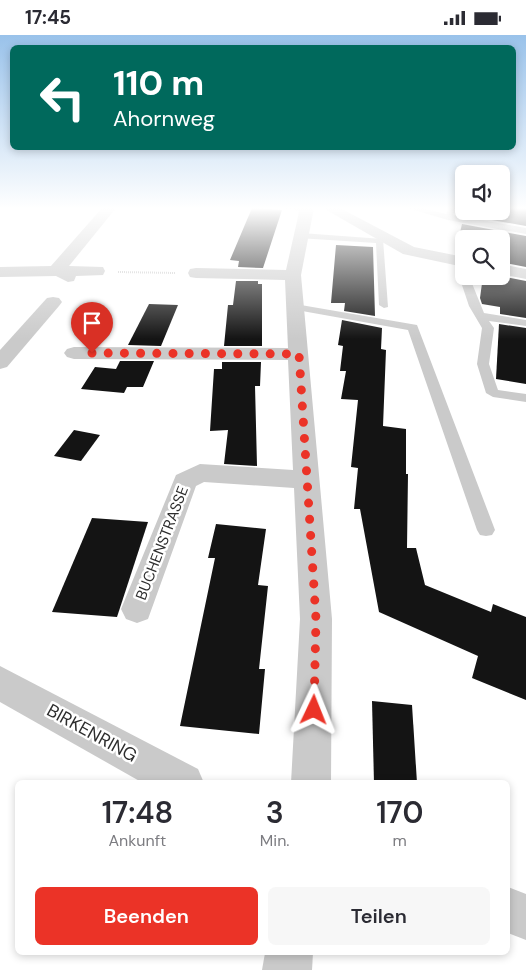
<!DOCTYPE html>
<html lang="de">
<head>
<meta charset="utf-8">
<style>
  body { margin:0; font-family:"DM Sans",sans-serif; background:#f7f7f7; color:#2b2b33; height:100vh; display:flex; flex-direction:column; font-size:19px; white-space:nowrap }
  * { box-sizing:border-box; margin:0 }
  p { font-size:16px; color:#7c7c81 }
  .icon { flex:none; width:28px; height:28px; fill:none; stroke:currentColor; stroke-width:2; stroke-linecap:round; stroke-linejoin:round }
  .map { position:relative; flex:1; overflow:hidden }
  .details { position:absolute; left:15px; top:745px; width:495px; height:175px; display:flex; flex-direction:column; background:#fff; border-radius:8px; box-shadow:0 2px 8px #0003 }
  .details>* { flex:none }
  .top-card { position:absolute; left:10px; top:10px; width:506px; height:105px; border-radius:8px; box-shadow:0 2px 8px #0003; background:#00695c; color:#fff; overflow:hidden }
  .fabs { position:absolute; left:455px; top:130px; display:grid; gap:10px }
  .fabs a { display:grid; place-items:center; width:55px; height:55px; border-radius:8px; background:#fff; box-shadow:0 2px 8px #0003; font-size:25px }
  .pin { position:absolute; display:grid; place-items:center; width:42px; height:42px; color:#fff; margin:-51px -21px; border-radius:50% 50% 50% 0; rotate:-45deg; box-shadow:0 0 5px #0007 }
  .pin .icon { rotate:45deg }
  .me { position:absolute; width:55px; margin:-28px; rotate:2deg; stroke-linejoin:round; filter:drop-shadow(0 0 4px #0008) }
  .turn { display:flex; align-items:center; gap:18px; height:105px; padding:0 20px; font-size:22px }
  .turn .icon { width:65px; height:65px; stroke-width:2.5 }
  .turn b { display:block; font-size:35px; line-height:42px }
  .eta { display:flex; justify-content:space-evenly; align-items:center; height:85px; text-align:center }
  .eta b { font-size:30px; font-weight:600; line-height:35px }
  .primary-button { display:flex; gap:10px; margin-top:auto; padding:10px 20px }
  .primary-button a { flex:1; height:58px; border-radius:8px; background:#eb3327; color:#fff; font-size:20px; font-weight:600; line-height:58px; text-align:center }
  .primary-button a+a { background:#f7f7f7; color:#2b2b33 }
  .status { display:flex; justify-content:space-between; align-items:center; height:35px; padding:0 25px; background:#fff; direction:ltr }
  .status svg { height:14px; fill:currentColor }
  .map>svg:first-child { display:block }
</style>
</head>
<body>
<div class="status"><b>17:45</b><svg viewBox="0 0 49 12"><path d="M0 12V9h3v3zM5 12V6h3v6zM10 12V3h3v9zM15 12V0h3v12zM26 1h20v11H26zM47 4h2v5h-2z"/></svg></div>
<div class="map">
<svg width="526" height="935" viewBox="0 0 526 935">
  <rect width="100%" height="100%" fill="#fff"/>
  <!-- building -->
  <g fill="#141414">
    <path d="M252,173L282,175L263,233L238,232L239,226L230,225Z"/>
    <path d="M501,173H526V191L464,180L465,176H501Z"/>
    <path d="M462,189L526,201V232L501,227V204H464V215L456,214Z"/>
    <path d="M336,210L373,212L375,281L344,276L345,268H331Z"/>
    <path d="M483,241H501L526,246V283L500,279V272L482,269L480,263Z"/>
    <path d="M236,246H258V249H262V311H224L228,270H233Z"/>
    <path d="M149,269L178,270L161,311L128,310Z"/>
    <path d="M342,285L382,293L381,314L386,315L383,391L406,394V439H408L407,513H416L425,550L491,577L493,569L526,582V665L472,643L478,621L379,577L360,474H354L358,433L351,432L358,365L341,364L346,336H340L343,311L338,310Z"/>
    <path d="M499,289L526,293V349L496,344Z"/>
    <path d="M120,326H154L143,352H127L124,358L81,354L95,332L116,334Z"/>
    <path d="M222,327H261L260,351H255L257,431L224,429L228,395L210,396L214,334H222Z"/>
    <path d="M74,395L100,400L81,426L54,421Z"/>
    <path d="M92,483L148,487L117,582L52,577Z"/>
    <path d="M216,489L266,494L258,550L268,551L259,634H265L259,699L180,691L215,523H208Z"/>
    <path d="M372,666L412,670L417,748H374Z"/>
  </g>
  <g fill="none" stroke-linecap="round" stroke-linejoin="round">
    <!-- path -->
    <path stroke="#cacaca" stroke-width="2" stroke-dasharray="1 1" stroke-linecap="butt" d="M118,237L176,238"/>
    <!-- service -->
    <g fill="#cacaca" fill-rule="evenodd">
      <path d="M282,173H309L311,175L307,177Z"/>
      <path d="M407,173H421L446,179L450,173H456L453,180L526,193V199L448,185Z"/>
      <path d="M301,198L383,204L388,272L384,273L379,270L376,208L298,203V199Z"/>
      <path d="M464,238V241H469L484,278L526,285V291L489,286L494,293L489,329L498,355L526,359V367L493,362L486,358L477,329L482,293L469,271L459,241Z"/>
      <path d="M295,269L417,290L495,495L492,500L486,501L480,500L477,495L408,295L291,274L290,272Z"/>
    </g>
    <!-- minor -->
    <g fill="#cacaca" fill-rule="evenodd">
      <path d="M102,173H116L69,231L103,232L105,236L103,240L76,241L74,246L68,247L56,241L0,242V232L51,231Z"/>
      <path d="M300,173H314L301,240L332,584L331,748H291L300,584L294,453L204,447L196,451L148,584L137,588L126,584L121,574L176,440L200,429L293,435L288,325L74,324L67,322L64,318L67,314L74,312L288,313L285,245L196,243L190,242L188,238L190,234L196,233L286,235Z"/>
      <path d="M323,173H340L414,212L464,222V232L403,219Z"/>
      <path d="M501,229L526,234V244L501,239Z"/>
      <path d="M53,262L59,263L62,267L59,271L7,332L0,334V315L47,263Z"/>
      <path d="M0,631L198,734L204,748H143L0,667Z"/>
      <path d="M508,852L526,859V905L508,898Z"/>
      <path d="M265,918H313L312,935H262Z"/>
    </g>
  </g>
  <!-- sky -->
  <linearGradient id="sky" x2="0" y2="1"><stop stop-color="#99c2ea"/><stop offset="0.57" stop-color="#fff"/><stop offset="1" stop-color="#fff" stop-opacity="0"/></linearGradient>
  <rect width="526" height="304" fill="url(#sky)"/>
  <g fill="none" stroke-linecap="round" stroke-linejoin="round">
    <!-- route -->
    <path stroke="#eb3327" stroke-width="9" stroke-dasharray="0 16.2" d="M92,318L299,319L316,584L314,675"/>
  </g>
  <g text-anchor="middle" stroke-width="5" stroke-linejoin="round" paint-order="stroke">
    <!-- street labels -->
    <g font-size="15" fill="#2d2d2d" stroke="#fff">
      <text transform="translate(162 508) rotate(-69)" y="5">BUCHENSTRASSE</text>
    </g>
    <!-- near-street labels -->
    <g font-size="18" fill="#2d2d2d" stroke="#fff">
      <text transform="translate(92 698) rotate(29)" y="6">BIRKENRING</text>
    </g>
  </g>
</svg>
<div class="fabs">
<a><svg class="icon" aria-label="sound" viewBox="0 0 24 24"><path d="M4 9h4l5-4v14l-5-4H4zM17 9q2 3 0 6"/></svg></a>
<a><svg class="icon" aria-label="search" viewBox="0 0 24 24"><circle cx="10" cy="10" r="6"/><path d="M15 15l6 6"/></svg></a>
</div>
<div class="pin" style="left:92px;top:318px;background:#d93025"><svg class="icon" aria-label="arrive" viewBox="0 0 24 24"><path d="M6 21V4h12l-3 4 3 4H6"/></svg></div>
<svg class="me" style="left:314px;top:675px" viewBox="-20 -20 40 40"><path d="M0-17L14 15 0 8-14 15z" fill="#eb3327" stroke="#fff" stroke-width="4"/></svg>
<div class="top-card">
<div class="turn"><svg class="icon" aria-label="left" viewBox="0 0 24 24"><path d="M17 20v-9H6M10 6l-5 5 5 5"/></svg><div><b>110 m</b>Ahornweg</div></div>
</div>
<section class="details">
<div class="eta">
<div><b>17:48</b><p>Ankunft</p></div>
<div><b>3</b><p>Min.</p></div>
<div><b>170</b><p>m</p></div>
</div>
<div class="primary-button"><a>Beenden</a><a>Teilen</a></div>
</section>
</div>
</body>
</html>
